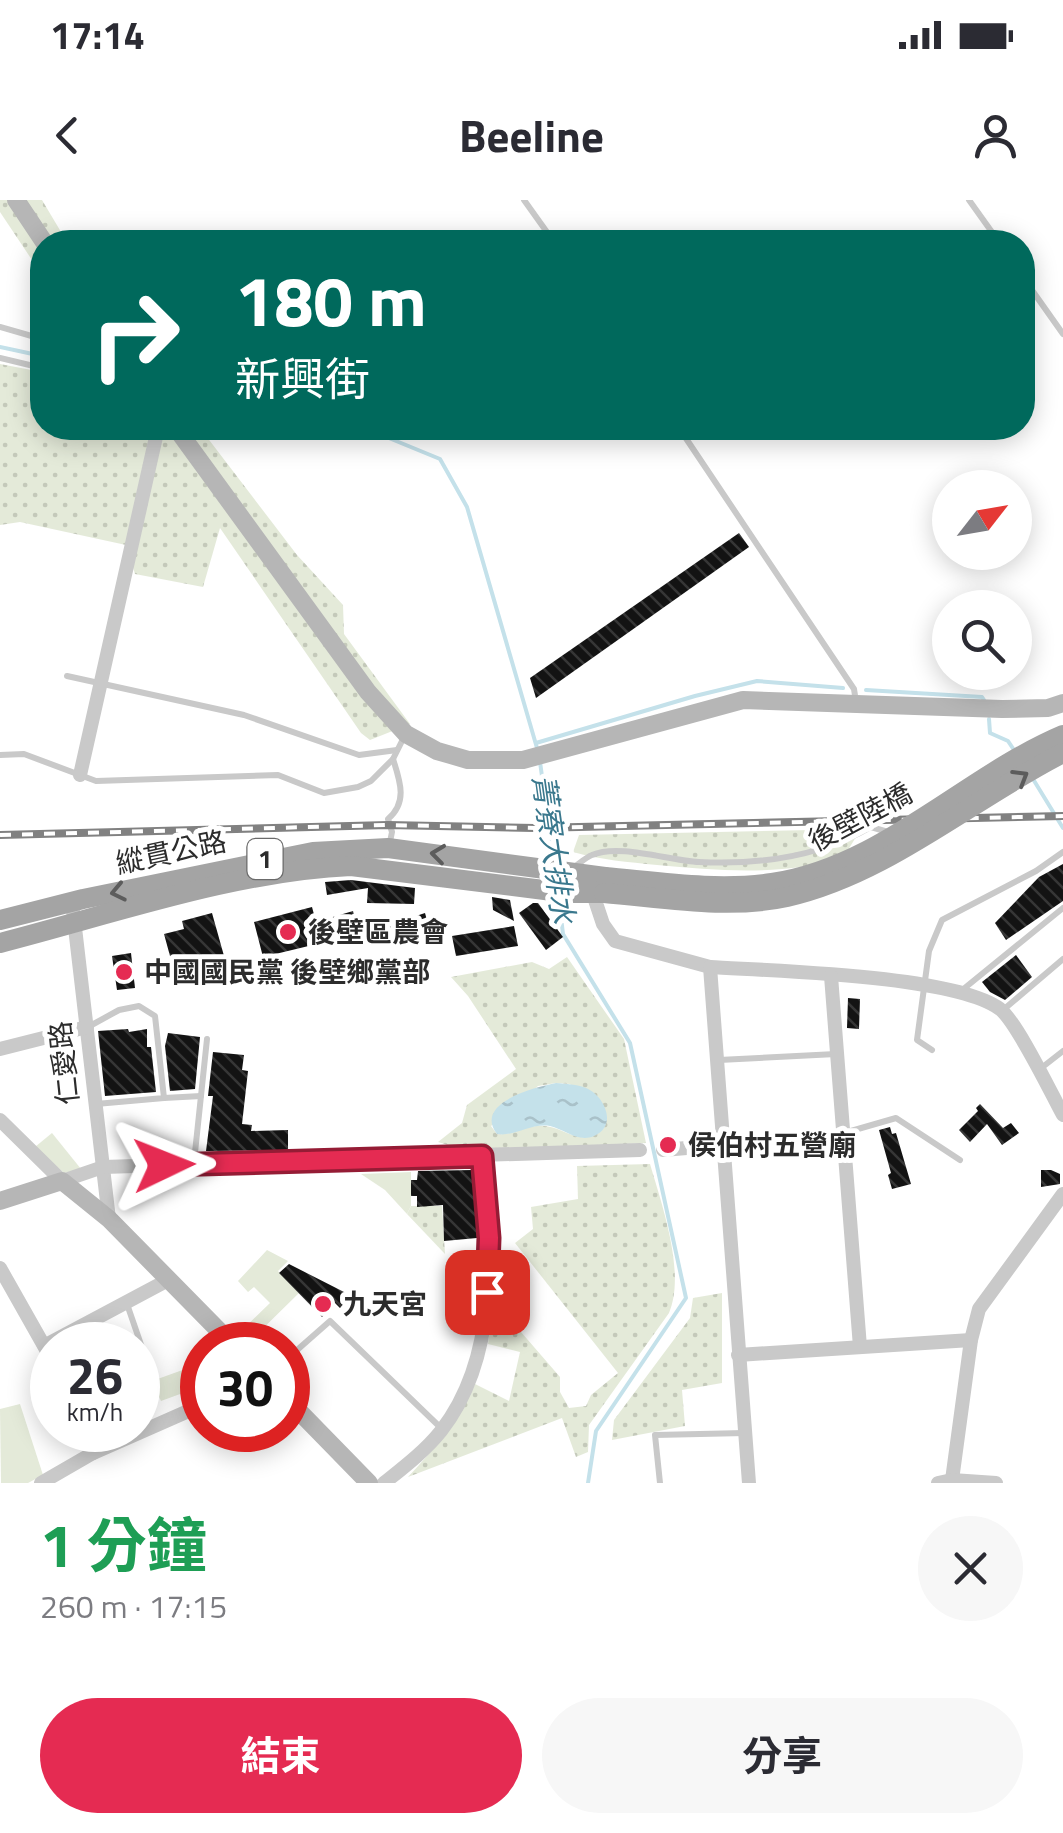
<!DOCTYPE html>
<html lang="zh-TW">
<head>
<meta charset="utf-8">
<style>
  body { margin:0; font-family:"Titillium Web","Noto Sans TC",sans-serif; background:#f7f7f7; color:#2b2b33; height:100vh; display:flex; flex-direction:column; font-size:38px; white-space:nowrap }
  * { box-sizing:border-box; margin:0 }
  p { font-size:32px; color:#7c7c81 }
  .icon { flex:none; width:55px; height:55px; fill:none; stroke:currentColor; stroke-width:2; stroke-linecap:round; stroke-linejoin:round }
  .map { position:relative; height:1283px; overflow:hidden }
  .details { display:flex; flex-direction:column; background:#fff; flex:1 }
  .details>* { flex:none }
  .hud { position:absolute; left:30px; top:30px; width:1005px; height:210px; border-radius:40px; box-shadow:0 5px 25px #0003; background:#00695c; color:#fff; overflow:hidden }
  .needle { width:65px; rotate:59deg }
  .controls { position:absolute; left:932px; top:270px; display:grid; gap:20px }
  .controls a { display:grid; place-items:center; width:100px; height:100px; border-radius:50%; background:#fff; box-shadow:0 5px 25px #0003; font-size:50px }
  .speed { position:absolute; left:30px; top:1122px; display:flex; gap:20px; font-size:50px; font-weight:700; text-align:center }
  .speed>* { display:grid; place-content:center; width:130px; height:130px; border-radius:50%; background:#fff; box-shadow:0 5px 25px #0003; line-height:1 }
  .speed small { font-size:25px; font-weight:400 }
  .speed .limit { border:15px solid #d22; background:#fff; color:#111 }
  .pin { position:absolute; display:grid; place-items:center; width:85px; height:85px; color:#fff; margin:-42px; border-radius:20px; box-shadow:0 5px 15px #0006 }
  .me { position:absolute; width:110px; margin:-55px; rotate:88deg; stroke-linejoin:round; filter:drop-shadow(0 0 8px #0008) }
  .turn { display:flex; align-items:center; gap:35px; height:210px; padding:0 40px; font-size:45px }
  .turn .icon { width:130px; height:130px; stroke-width:2.5 }
  .turn b { display:block; font-size:70px; line-height:85px }
  .round { display:grid; place-items:center; flex:none; width:105px; height:105px; border-radius:52px; background:#f7f7f7 }
  .head { display:flex; align-items:center; justify-content:space-between; height:170px; padding:0 40px }
  h1 { font-size:60px; font-weight:700; line-height:75px; color:#1e9e55 }
  .primary-button { display:flex; gap:20px; margin-top:auto; padding:20px 40px }
  .primary-button a { flex:1; height:115px; border-radius:60px; background:#e52b52; color:#fff; font-size:40px; font-weight:700; line-height:115px; text-align:center }
  .primary-button a+a { background:#f7f7f7; color:#2b2b33 }
  .status { display:flex; justify-content:space-between; align-items:center; height:70px; padding:0 50px; background:#fff; direction:ltr }
  .status svg { height:28px; fill:currentColor }
  header { display:flex; justify-content:space-between; align-items:center; height:130px; padding:0 40px; background:#fff; font-size:45px; font-weight:700 }
  .map>svg:first-child { display:block }
</style>
</head>
<body>
<div class="status"><b>17:14</b><svg viewBox="0 0 49 12"><path d="M0 12V9h3v3zM5 12V6h3v6zM10 12V3h3v9zM15 12V0h3v12zM26 1h20v11H26zM47 4h2v5h-2z"/></svg></div>
<header><svg class="icon" aria-label="back" viewBox="0 0 24 24"><path d="M15 5l-7 7 7 7"/></svg>Beeline<svg class="icon" aria-label="person" viewBox="0 0 24 24"><circle cx="12" cy="8" r="4"/><path d="M4 21q1-7 8-7t8 7"/></svg></header>
<div class="map">
<svg width="1063" height="1283" viewBox="0 0 1063 1283">
  <defs>
    <pattern id="grass-dots" width="8" height="8" patternUnits="userSpaceOnUse" patternTransform="scale(2.5)"><rect width="8" height="8" fill="#e4ead9"/><path d="M2 2h.1M6 6h.1" fill="none" stroke="#c4c9ba" stroke-width="1.8" stroke-linecap="round"/></pattern>
    <pattern id="water-ripples" width="26" height="14" patternUnits="userSpaceOnUse" patternTransform="scale(2.5)"><rect width="26" height="14" fill="#c4e1ea"/><path d="M2 4q2-2 4 0t4 0M15 11q2-2 4 0t4 0" fill="none" stroke="#a9c1c9"/></pattern>
    <pattern id="building-back-hatch" width="6" height="6" patternUnits="userSpaceOnUse" patternTransform="scale(2.5)"><rect width="6" height="6" fill="#131313"/><path d="M-1 5l2 2M0 0l6 6M5-1l2 2" fill="none" stroke="#363636"/></pattern>
  </defs>
  <rect width="100%" height="100%" fill="#fff"/>
  <!-- grass -->
  <g fill="url(#grass-dots)" fill-rule="evenodd">
    <path d="M0,0H42L67,42H42V75L0,12Z"/>
    <path d="M0,164L42,172V228H200L297,355L343,405L344,434L410,524L370,540L361,533L220,328L203,387L135,374L126,345L20,322L0,325Z"/>
    <path d="M861,629L843,658C782,676 720,671 657,665C628,662 601,660 573,652L579,635Z"/>
    <path d="M567,757L624,839L646,943L471,952L438,942L462,923L467,905L516,869L468,796L451,777L532,762L549,769ZM556,883L570,884L604,928C577,951 565,923 536,926C522,927 511,936 497,934L491,926L538,886Z"/>
    <path d="M650,964C662,1005 686,1073 669,1113L589,1225L588,1252L576,1257L562,1218L408,1277C435,1248 458,1221 475,1184L509,1201L520,1152L488,1144L494,1101L560,1177V1192L569,1208L586,1206L591,1195L618,1173L515,1043L533,1029L531,1007L578,999L577,966Z"/>
    <path d="M411,1006H442L445,1054L407,1014Z"/>
    <path d="M722,1093V1183L682,1190L685,1226L612,1240L614,1220L690,1118L693,1098Z"/>
  </g>
  <!-- green -->
  <g fill="#e4ead9">
    <path d="M52,933L81,969L64,973L35,947Z"/>
    <path d="M411,972V1006L407,1014L385,990L361,974Z"/>
    <path d="M267,1050L288,1061L278,1071L299,1093L246,1145L235,1137L270,1103L254,1087L248,1092L238,1081Z"/>
    <path d="M140,1150L152,1181L202,1163V1186L161,1201L152,1182L138,1187Z"/>
    <path d="M20,1204L43,1275L28,1283H1L0,1209Z"/>
  </g>
  <!-- water -->
  <path fill="url(#water-ripples)" d="M556,883C566,884 577,884 586,888C605,896 618,926 594,936C578,943 564,929 550,926C530,923 515,937 497,934C473,903 535,887 556,883Z"/>
  <g fill="none" stroke-linecap="round" stroke-linejoin="round">
    <!-- stream -->
    <g stroke="#c4e1ea" stroke-width="4">
      <path d="M0,147L42,156"/>
      <path d="M347,228L384,236L440,259L467,307L537,548"/>
      <path d="M866,490L982,497L984,500"/>
      <path d="M989,519L990,533L1008,541L1014,550"/>
      <path d="M536,543L695,496L757,481L843,488"/>
      <path d="M540,562L554,662"/>
      <path d="M1033,579L1063,628"/>
      <path d="M559,701L563,734L630,843L686,1098L596,1231L588,1283"/>
    </g>
  </g>
  <!-- building -->
  <g fill="url(#building-back-hatch)">
    <path d="M739,333L749,347L536,498L530,478Z"/>
    <path d="M1063,664V701L1006,740L995,723L1039,677Z"/>
    <path d="M351,680L415,688L414,704L367,703L368,688L327,695L325,682Z"/>
    <path d="M492,697L510,700L514,721L493,710Z"/>
    <path d="M533,703H538L563,737L546,750L519,713Z"/>
    <path d="M312,707L316,722L353,711L357,727L320,737L321,743L263,757L254,722Z"/>
    <path d="M212,713L226,763L176,778L164,734L184,729L182,721Z"/>
    <path d="M425,713L430,731L395,743L389,725Z"/>
    <path d="M514,726L518,746L456,756L452,736Z"/>
    <path d="M131,753L135,788L117,790L112,756Z"/>
    <path d="M1016,755L1032,777L1005,800L990,792L982,782Z"/>
    <path d="M848,798L860,799L859,829L847,828Z"/>
    <path d="M128,829L129,832L147,829V847H151L156,892L105,896L98,831Z"/>
    <path d="M168,833L200,837L195,889L170,891L165,846Z"/>
    <path d="M213,852L244,855L242,870L248,871L242,924L252,925L251,931L288,930V950L206,951L213,896H208Z"/>
    <path d="M980,904L1003,928L1011,923L1019,933L1002,945L987,924L970,942L959,930L978,911L976,908Z"/>
    <path d="M890,927L892,934L896,933L911,984L892,989L888,975L891,973L879,930Z"/>
    <path d="M473,970L477,1038L444,1041L443,1005L417,1007V996H411V980H417L418,971Z"/>
    <path d="M1041,970H1051L1060,974V984L1041,987Z"/>
    <path d="M289,1064L344,1092L350,1096L340,1108L335,1103L322,1117L279,1073Z"/>
  </g>
  <g fill="none" stroke-linecap="round" stroke-linejoin="round">
    <!-- lane -->
    <g stroke="#c9c9c9" stroke-width="6">
      <path d="M524,0L554,42"/>
      <path d="M969,0L999,42"/>
      <path d="M1022,76L1063,134"/>
      <path d="M0,127L42,139"/>
      <path d="M0,158L42,168"/>
      <path d="M679,228L854,489L856,502"/>
      <path d="M67,476L244,515L359,555L397,550"/>
      <path d="M0,555L24,554L96,581L278,575L324,593L358,587L371,581L393,559"/>
      <path d="M389,647L392,632L388,619C408,602 400,581 393,559L405,535"/>
      <path d="M573,668C579,664 586,657 592,655C619,643 670,661 699,662C759,665 819,657 871,627L888,632"/>
      <path d="M961,791L1063,708"/>
      <path d="M1003,810L1063,759"/>
      <path d="M88,827L119,810L139,806L155,816L164,898L96,904"/>
      <path d="M932,850L917,840L929,751L942,720L1036,671L1063,652"/>
      <path d="M719,860L836,854"/>
      <path d="M1040,869L1063,851"/>
      <path d="M164,898L201,896"/>
      <path d="M726,944L844,933L896,918L960,960"/>
      <path d="M194,962L207,839"/>
      <path d="M127,1104L148,1165"/>
      <path d="M288,1158L330,1121L441,1228"/>
      <path d="M660,1283L655,1235L745,1233"/>
    </g>
    <!-- street -->
    <g stroke="#c9c9c9" stroke-width="14">
      <path d="M80,575L158,228"/>
      <path d="M593,694L603,724L615,741L710,767L749,1283"/>
      <path d="M72,702L109,1019"/>
      <path d="M710,767C774,771 953,775 1000,809C1017,822 1051,893 1063,915"/>
      <path d="M831,776L860,1147"/>
      <path d="M0,849L87,827"/>
      <path d="M0,920L62,981L103,967L640,950"/>
      <path d="M663,950L722,945"/>
      <path d="M0,1068L52,1160"/>
      <path d="M46,1145L168,1080"/>
      <path d="M738,1155L971,1140"/>
      <path d="M83,1230L93,1253"/>
      <path d="M952,1280L971,1140L979,1109L1063,994"/>
      <path d="M41,1283L93,1253L202,1205"/>
      <path d="M384,1283C404,1267 425,1251 441,1231C501,1154 490,1046 482,956"/>
      <path d="M938,1283L952,1280L996,1283"/>
    </g>
    <!-- secondary -->
    <g stroke="#b6b6b6" stroke-width="18">
      <path d="M16,0L44,42"/>
      <path d="M176,228L368,492L406,534L437,551L468,560H523L743,500L1002,509L1048,508L1063,503"/>
      <path d="M0,1001L62,981L109,1019L233,1145"/>
      <path d="M288,1200L369,1283"/>
    </g>
    <!-- primary -->
    <g stroke="#a4a4a4" stroke-width="20">
      <path d="M0,720L83,699L313,652L388,648L605,677"/>
      <path d="M0,743C113,714 235,671 351,666L568,693H604"/>
    </g>
    <defs>
      <path id="rail" d="M0,635L388,625L535,628L1063,616"/>
    </defs>
    <!-- rail casing -->
    <use href="#rail" stroke="#818181" stroke-width="8"/>
    <!-- rail -->
    <use href="#rail" stroke="#fff" stroke-width="4" stroke-dasharray="11" stroke-linecap="butt"/>
    <!-- primary-bridge -->
    <g stroke="#a4a4a4" stroke-width="20">
      <path d="M605,677C660,682 717,691 772,683C882,667 964,577 1063,535"/>
      <path d="M604,693C664,698 728,710 787,697C888,674 972,599 1063,553"/>
    </g>
  </g>
  <!-- one-way arrows -->
  <defs><path id="oneway-chevron" d="M-2-3.5L2.5 0L-2 3.5" fill="none" stroke-width="1.6" stroke-linecap="round" stroke-linejoin="round" transform="scale(2.5)"/></defs>
  <g stroke="#5c5c5c">
    <use href="#oneway-chevron" transform="translate(1021 577) rotate(-31)"/>
    <use href="#oneway-chevron" transform="translate(438 654) rotate(-173)"/>
    <use href="#oneway-chevron" transform="translate(118 692) rotate(168)"/>
  </g>
  <g fill="none" stroke-linecap="round" stroke-linejoin="round">
    <defs>
      <path id="route" d="M164,965L482,956L489,1038L487,1092"/>
    </defs>
    <!-- route casing -->
    <use href="#route" stroke="#951c35" stroke-width="25"/>
    <!-- route -->
    <use href="#route" stroke="#e52b52" stroke-width="18"/>
  </g>
  <!-- markers -->
  <g fill="#e52b52" stroke="#fff" stroke-width="4">
    <circle cx="288" cy="732" r="10"/>
    <circle cx="124" cy="772" r="10"/>
    <circle cx="668" cy="945" r="10"/>
    <circle cx="323" cy="1104" r="10"/>
  </g>
  <g text-anchor="middle" stroke-width="10" stroke-linejoin="round" paint-order="stroke">
    <!-- shield labels -->
    <rect fill="#fff" stroke="#6b6b6b" stroke-width="2.5" x="247.5" y="639" width="35" height="40" rx="8"/>
    <g font-size="25" font-weight="bold" fill="#2c2c2c">
      <text x="265" y="668">1</text>
    </g>
    <!-- street labels -->
    <g font-size="28" fill="#2c2c2c" stroke="#fff">
      <text transform="translate(860 617) rotate(-28)" y="10">後壁陸橋</text>
      <text transform="translate(171 652) rotate(-12)" y="10">縱貫公路</text>
      <text transform="translate(64 863) rotate(-96)" y="10">仁愛路</text>
    </g>
    <!-- poi labels -->
    <g font-size="28" font-weight="bold" fill="#2c2c2c" stroke="#fff" text-anchor="start">
      <text x="308" y="742">後壁區農會</text>
      <text x="144" y="782">中國國民黨 後壁鄉黨部</text>
      <text x="688" y="955">侯伯村五營廟</text>
      <text x="343" y="1114">九天宮</text>
    </g>
    <!-- water labels -->
    <g font-size="30" font-style="italic" fill="#3a788d" stroke="#fff">
      <text transform="translate(553 649) rotate(82)" y="10">菁寮大排水</text>
    </g>
  </g>
</svg>
<div class="controls">
<a><svg class="needle" viewBox="-14 -14 28 28"><path d="M0-13l5 13h-10z" fill="#e53935"/><path d="M0 13l5-13h-10z" fill="#7c7c81"/></svg></a>
<a><svg class="icon" aria-label="search" viewBox="0 0 24 24"><circle cx="10" cy="10" r="6"/><path d="M15 15l6 6"/></svg></a>
</div>
<div class="speed"><div>26<small>km/h</small></div><div class="limit">30</div></div>
<div class="pin" style="left:487px;top:1092px;background:#d93025"><svg class="icon" aria-label="arrive" viewBox="0 0 24 24"><path d="M6 21V4h12l-3 4 3 4H6"/></svg></div>
<svg class="me" style="left:164px;top:965px" viewBox="-20 -20 40 40"><path d="M0-17L14 15 0 8-14 15z" fill="#e52b52" stroke="#fff" stroke-width="4"/></svg>
<div class="hud">
<div class="turn"><svg class="icon" aria-label="right" viewBox="0 0 24 24"><path d="M7 20v-9h11M14 6l5 5-5 5"/></svg><div><b>180 m</b>新興街</div></div>
</div>
</div>
<section class="details">
<div class="head"><div><h1>1 分鐘</h1><p>260 m · 17:15</p></div><a class="round"><svg class="icon" aria-label="close" viewBox="0 0 24 24"><path d="M6 6l12 12M18 6L6 18"/></svg></a></div>
<div class="primary-button"><a>結束</a><a>分享</a></div>
</section>
</body>
</html>
